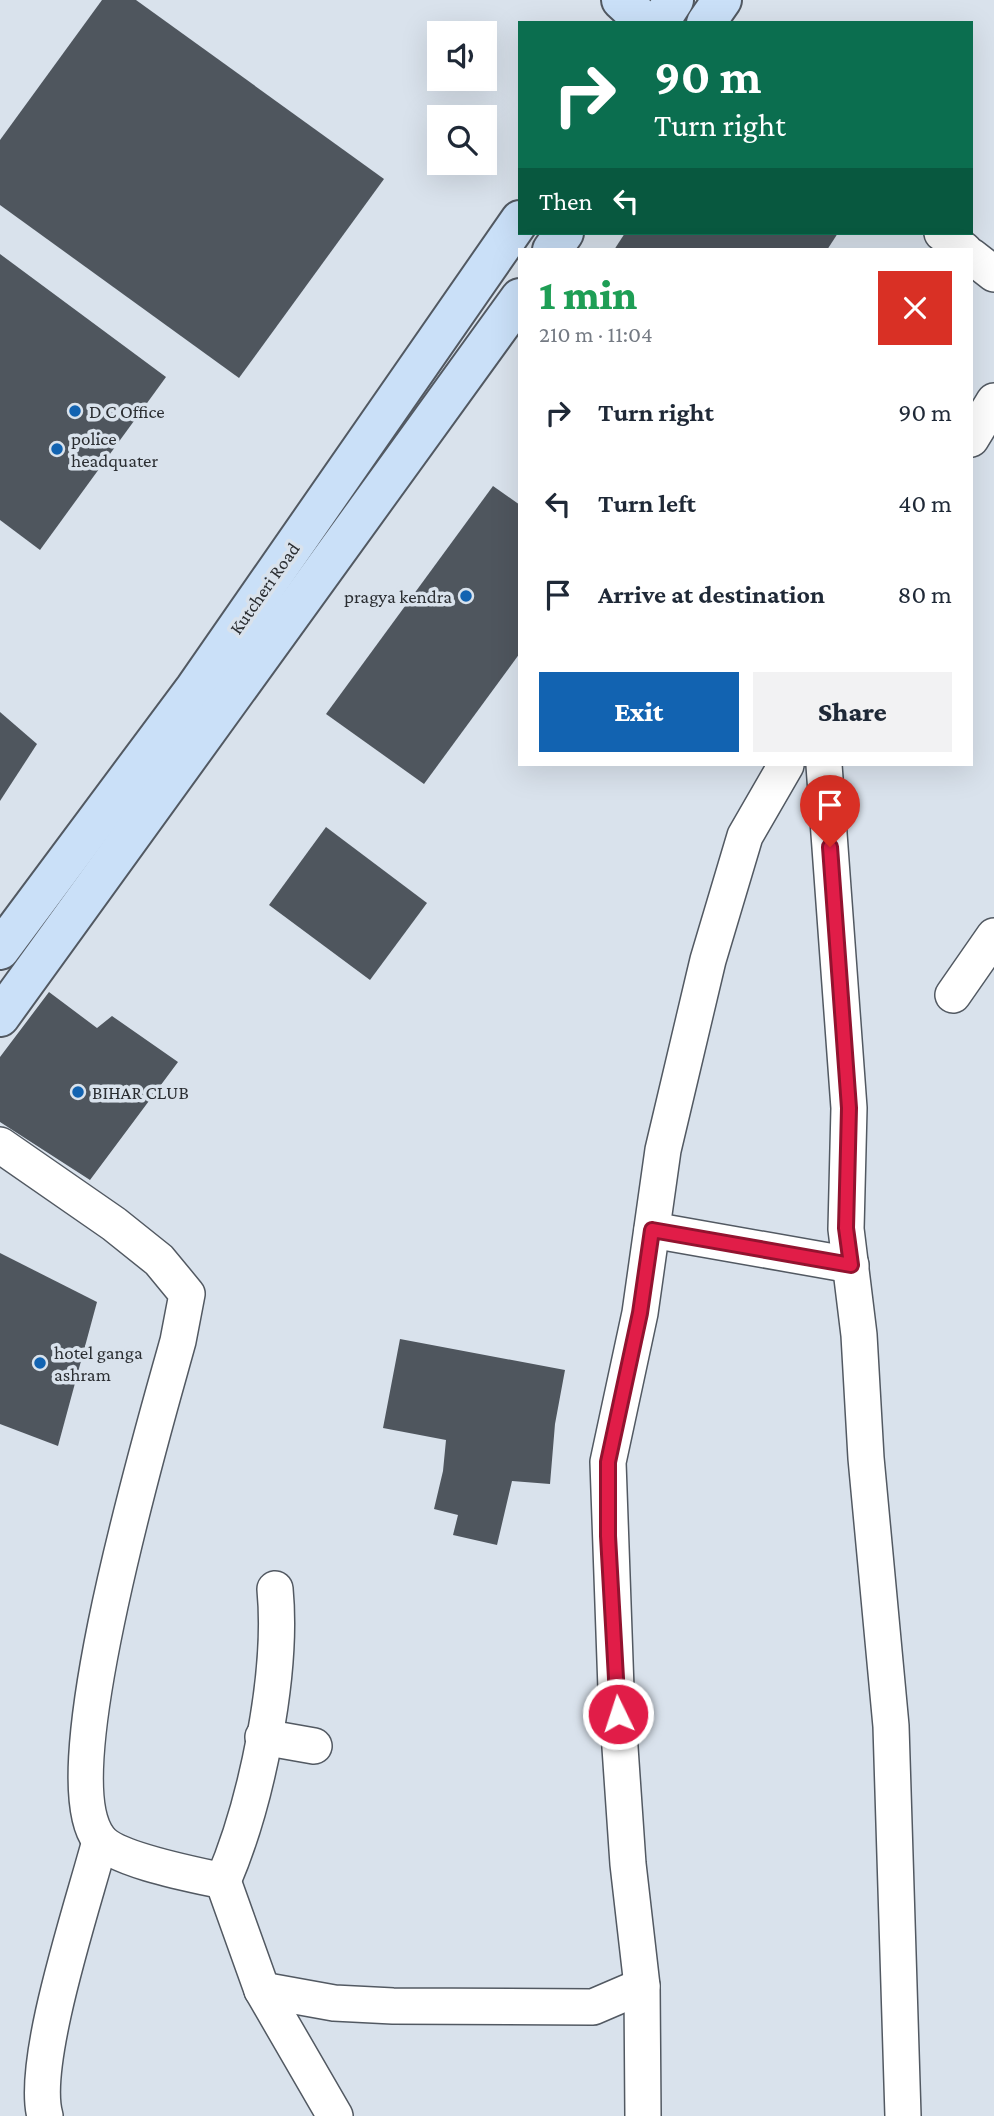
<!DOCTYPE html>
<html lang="en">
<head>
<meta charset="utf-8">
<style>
  body { margin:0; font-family:"Crimson Pro",serif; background:#f2f2f3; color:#1f2937; height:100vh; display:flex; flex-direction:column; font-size:26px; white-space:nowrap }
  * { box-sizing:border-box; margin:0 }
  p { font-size:23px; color:#747a83 }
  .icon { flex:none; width:38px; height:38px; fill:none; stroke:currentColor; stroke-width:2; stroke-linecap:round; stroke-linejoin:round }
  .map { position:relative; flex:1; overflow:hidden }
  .sheet { position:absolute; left:518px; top:248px; width:455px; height:518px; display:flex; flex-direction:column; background:#fff; border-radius:0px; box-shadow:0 7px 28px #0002 }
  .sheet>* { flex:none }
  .guide { position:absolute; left:518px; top:21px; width:455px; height:214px; border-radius:0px; box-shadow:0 7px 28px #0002; background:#0b6e4f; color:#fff; overflow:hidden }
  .buttons { position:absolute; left:427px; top:21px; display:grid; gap:14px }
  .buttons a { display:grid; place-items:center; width:70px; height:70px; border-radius:0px; background:#fff; box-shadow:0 7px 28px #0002; font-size:35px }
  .pin { position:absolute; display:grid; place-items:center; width:60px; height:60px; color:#fff; margin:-72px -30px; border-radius:50% 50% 50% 0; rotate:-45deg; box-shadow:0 0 7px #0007 }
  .pin .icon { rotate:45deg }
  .me { position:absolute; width:77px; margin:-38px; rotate:356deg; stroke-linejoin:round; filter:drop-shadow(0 0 5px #0008) }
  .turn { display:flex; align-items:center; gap:24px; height:147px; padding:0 21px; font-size:32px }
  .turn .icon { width:91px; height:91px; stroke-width:2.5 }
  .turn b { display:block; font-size:49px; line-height:60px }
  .then { display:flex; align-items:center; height:66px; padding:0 21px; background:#0003; gap:14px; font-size:26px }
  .round { display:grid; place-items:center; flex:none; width:74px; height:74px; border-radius:0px; background:#f2f2f3 }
  .head { display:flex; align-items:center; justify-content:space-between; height:119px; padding:0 21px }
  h1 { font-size:42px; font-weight:800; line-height:52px; color:#1e9e55 }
  .primary-button { display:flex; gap:14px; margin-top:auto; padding:14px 21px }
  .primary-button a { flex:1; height:80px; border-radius:0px; background:#1263b1; color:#fff; font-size:28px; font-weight:800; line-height:80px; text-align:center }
  .primary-button a+a { background:#f2f2f3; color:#1f2937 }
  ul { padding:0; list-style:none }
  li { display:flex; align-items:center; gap:21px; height:91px; padding:0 21px }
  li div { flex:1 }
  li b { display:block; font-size:26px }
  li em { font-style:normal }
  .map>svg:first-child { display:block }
</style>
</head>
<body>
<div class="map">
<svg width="994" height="2116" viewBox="0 0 994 2116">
  <rect width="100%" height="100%" fill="#d9e2ec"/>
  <!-- building -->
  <g fill="#4f565e">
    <path d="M102,0H136L384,179L239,378L0,205V140Z"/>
    <path d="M625,233H838L827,250H614Z"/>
    <path d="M0,254L166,377L40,550L0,520Z"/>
    <path d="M493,486L520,505V653L424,784L326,714Z"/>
    <path d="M0,712L37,744L0,801Z"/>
    <path d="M326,827L427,903L370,980L269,905Z"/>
    <path d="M49,992L97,1028L112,1016L178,1062L90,1180L0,1122V1057Z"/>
    <path d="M0,1253L97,1302L58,1446L0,1424Z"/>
    <path d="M400,1339L565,1370L555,1424L550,1484L512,1481L497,1545L453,1535L458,1515L434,1509L443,1471L446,1440L383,1428Z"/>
  </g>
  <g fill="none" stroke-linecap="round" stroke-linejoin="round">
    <defs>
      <g id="minor">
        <path d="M942,233L964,250"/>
        <path d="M971,256L994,274"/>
        <path d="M971,439L994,401"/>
        <path d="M824,765L849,1108L846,1229L859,1335L866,1458L891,1726L903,2116"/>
        <path d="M953,995L994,936"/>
        <path d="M0,1145L114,1224L159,1260L187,1294L178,1341C155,1425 50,1775 99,1839C115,1860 196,1875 223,1881L262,1990L335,2116"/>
        <path d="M652,1230L851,1265"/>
        <path d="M263,1737L314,1746"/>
        <path d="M223,1881C257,1802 283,1674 275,1589"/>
        <path d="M262,1990L334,2003L393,2006L593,2007L642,1986"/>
        <path d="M45,2116C30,2062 84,1902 100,1841"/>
        <path d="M643,2116L642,1986L628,1864L616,1689L608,1462L640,1313L663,1150L708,960L745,836L786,765"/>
      </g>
      <g id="secondary">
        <path d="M621,0L646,23"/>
        <path d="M659,23L674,0"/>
        <path d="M706,23L722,0"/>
        <path d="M552,250L564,233"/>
        <path d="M0,950L195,688L520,220"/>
        <path d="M0,1017L520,298"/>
      </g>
    </defs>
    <!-- minor casing -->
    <use href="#minor" stroke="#525962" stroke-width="38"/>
    <!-- secondary casing -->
    <use href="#secondary" stroke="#525962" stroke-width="42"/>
    <!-- minor -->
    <use href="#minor" stroke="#fff" stroke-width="35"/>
    <!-- secondary -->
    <use href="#secondary" stroke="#cae0f8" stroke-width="38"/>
  </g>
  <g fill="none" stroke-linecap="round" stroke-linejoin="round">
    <defs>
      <path id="route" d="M618,1714L608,1536V1462L640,1313L652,1230L851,1265L846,1228L849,1108L830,847"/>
    </defs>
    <!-- route casing -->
    <use href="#route" stroke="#92132f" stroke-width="18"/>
    <!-- route -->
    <use href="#route" stroke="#e11d48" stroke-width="12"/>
  </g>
  <!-- markers -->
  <g fill="#1263b1" stroke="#d9e2ec" stroke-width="2.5">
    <circle cx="75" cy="411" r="7"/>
    <circle cx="57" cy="449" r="7"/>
    <circle cx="466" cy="596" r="7"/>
    <circle cx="78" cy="1092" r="7"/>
    <circle cx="40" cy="1363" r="7"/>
  </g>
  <g text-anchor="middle" stroke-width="7" stroke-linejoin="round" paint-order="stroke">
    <!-- poi labels -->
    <g font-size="19" fill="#2b2e32" stroke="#d9e2ec" text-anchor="start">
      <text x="89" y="418">D C Office</text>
      <text x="71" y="445">police<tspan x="71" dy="22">headquater</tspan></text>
      <text x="452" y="603" text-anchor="end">pragya kendra</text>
      <text x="92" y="1099">BIHAR CLUB</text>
      <text x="54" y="1359">hotel ganga<tspan x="54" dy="22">ashram</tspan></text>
    </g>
    <!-- street labels -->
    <g font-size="19" fill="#2b2e32" stroke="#d9e2ec">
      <text transform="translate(264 588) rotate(-55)" y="7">Kutcheri Road</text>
    </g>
  </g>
</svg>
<div class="buttons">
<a><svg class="icon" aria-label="sound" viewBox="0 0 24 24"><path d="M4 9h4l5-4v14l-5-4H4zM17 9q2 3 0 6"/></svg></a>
<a><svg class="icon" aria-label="search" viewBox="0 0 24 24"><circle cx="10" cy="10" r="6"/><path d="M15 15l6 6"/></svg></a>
</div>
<div class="pin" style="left:830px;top:847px;background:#d93025"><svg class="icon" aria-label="arrive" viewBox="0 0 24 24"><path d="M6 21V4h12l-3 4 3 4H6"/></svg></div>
<svg class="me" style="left:618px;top:1714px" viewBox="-20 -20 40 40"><circle r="17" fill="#e11d48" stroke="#fff" stroke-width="3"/><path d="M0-11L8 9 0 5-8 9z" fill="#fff"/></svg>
<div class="guide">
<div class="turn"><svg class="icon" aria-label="right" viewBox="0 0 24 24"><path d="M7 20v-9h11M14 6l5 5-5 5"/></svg><div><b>90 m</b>Turn right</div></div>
<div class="then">Then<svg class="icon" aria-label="left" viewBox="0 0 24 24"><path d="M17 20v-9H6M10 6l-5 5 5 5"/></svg></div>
</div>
<section class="sheet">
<div class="head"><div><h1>1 min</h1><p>210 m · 11:04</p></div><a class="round" style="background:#d93025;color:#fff"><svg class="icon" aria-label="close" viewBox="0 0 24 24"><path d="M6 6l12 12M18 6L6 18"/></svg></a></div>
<ul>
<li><svg class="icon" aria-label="right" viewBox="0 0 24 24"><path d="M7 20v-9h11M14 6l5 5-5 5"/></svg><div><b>Turn right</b></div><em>90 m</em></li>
<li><svg class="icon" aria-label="left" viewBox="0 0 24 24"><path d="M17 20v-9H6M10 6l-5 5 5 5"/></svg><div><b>Turn left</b></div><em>40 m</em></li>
<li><svg class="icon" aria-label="arrive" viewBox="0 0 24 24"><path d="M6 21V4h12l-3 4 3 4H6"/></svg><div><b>Arrive at destination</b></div><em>80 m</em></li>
</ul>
<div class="primary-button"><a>Exit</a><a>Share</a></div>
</section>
</div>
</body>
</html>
